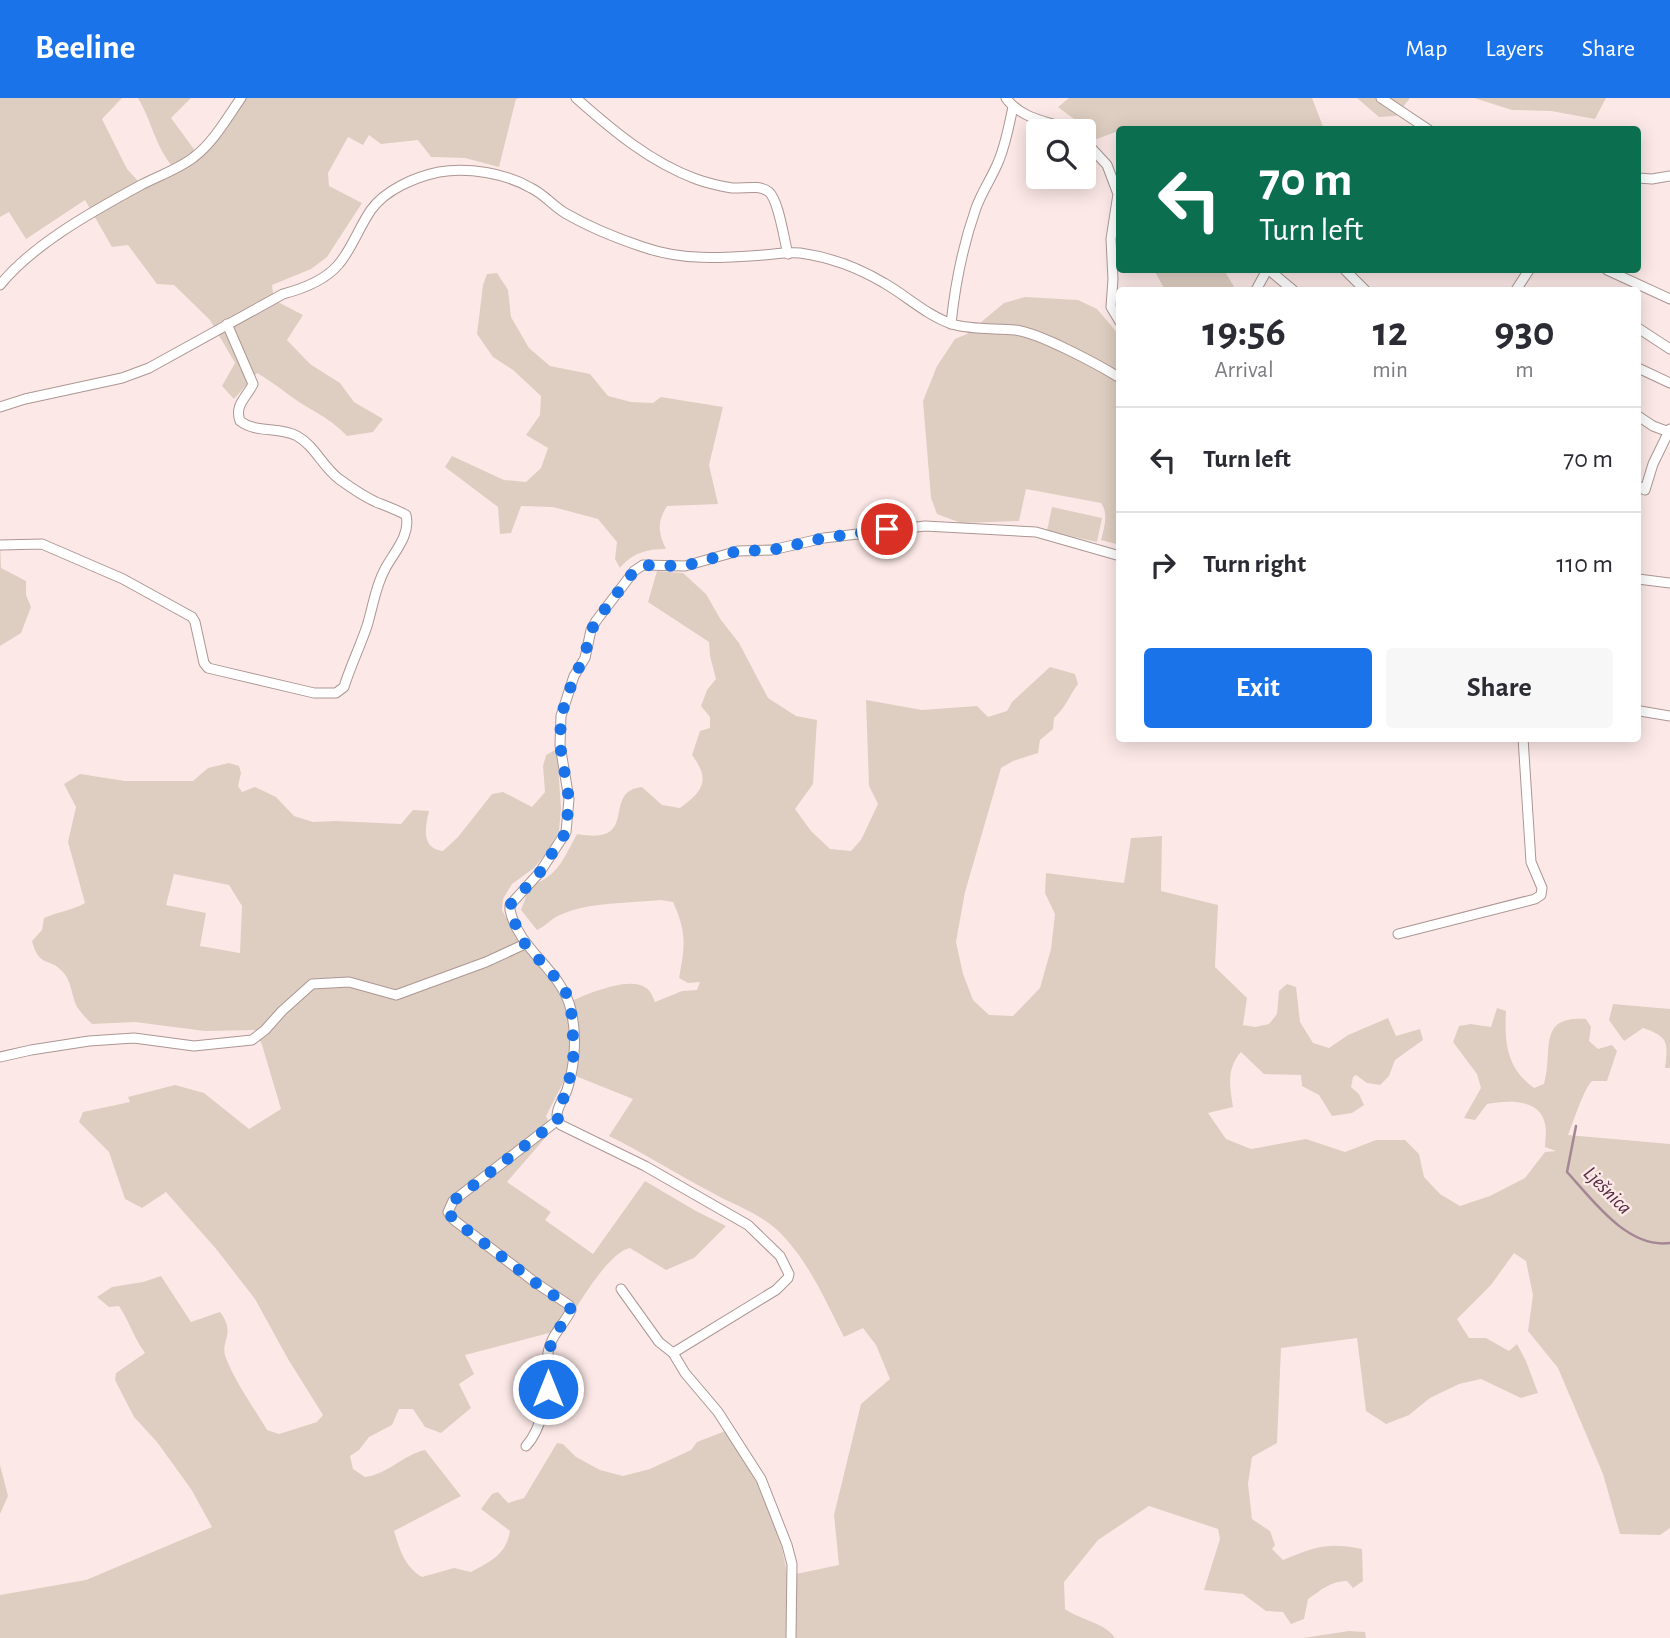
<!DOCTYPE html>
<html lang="en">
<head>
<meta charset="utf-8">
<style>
  body { margin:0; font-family:"Alegreya Sans",sans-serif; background:#f7f7f7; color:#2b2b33; height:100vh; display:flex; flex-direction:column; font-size:26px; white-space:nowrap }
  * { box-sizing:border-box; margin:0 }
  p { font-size:23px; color:#7c7c81 }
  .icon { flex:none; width:38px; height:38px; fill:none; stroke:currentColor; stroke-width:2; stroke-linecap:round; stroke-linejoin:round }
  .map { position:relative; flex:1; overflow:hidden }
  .details { position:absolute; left:1116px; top:189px; width:525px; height:455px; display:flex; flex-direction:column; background:#fff; border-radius:7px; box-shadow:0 4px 18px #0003 }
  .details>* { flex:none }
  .banner { position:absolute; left:1116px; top:28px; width:525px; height:147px; border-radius:7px; box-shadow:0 4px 18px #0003; background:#0b6e4f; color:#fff; overflow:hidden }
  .controls { position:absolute; left:1026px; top:21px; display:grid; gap:14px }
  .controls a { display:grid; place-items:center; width:70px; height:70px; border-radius:7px; background:#fff; box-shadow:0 4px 18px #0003; font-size:35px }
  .pin { position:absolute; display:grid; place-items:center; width:60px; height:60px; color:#fff; margin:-30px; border:4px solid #fff; border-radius:50%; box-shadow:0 2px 7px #0007 }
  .me { position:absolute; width:77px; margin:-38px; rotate:0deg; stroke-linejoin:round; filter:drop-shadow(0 0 5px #0008) }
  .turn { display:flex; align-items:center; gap:24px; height:147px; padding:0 28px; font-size:32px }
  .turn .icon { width:91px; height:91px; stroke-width:2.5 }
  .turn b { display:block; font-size:49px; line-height:60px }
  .eta { display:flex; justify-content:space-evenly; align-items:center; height:119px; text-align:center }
  .eta b { font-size:42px; font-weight:700; line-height:49px }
  .button { display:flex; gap:14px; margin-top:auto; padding:14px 28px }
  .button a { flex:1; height:80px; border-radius:7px; background:#1a73e8; color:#fff; font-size:28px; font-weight:700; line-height:80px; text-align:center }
  .button a+a { background:#f7f7f7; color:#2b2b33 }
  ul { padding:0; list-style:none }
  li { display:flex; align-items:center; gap:21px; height:105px; padding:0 28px; border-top:2px solid #e1e1e2 }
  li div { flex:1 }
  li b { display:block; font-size:26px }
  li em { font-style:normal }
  header { display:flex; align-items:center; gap:42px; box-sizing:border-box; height:98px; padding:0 35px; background:#1a73e8; color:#fff }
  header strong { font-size:33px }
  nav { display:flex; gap:38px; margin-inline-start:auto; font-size:24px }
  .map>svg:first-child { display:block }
</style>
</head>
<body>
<header>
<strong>Beeline</strong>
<nav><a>Map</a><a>Layers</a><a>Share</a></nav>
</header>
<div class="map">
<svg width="1670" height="1540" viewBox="0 0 1670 1540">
  <rect width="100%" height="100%" fill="#fce9e7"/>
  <!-- green -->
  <g fill="#decec1" fill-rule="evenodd">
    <path d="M0,0H122L102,21L127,71L140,85L172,68C156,49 151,22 138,0H191L171,20L196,54L245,0H520L516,1L499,69L465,60L431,59L418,42L381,46L369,37L363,47L348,39L328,75L329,88L362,105L327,159L311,171L272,187L274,202L303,217L287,242L310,266L340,285L354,304L383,321L373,334L347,338C332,323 324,319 307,309C290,299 275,285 257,275L234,301L222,288L235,265L210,222L174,187L157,186L128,147L112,149L85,102L26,141L9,114L0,119Z"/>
    <path d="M1069,0H1312L1324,31H1124L1094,42L1082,27L1058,9Z"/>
    <path d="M1357,0H1410L1396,18L1379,19Z"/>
    <path d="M1474,0H1606L1595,21L1551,13L1512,12Z"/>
    <path d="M1154,172H1224L1236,192H1165Z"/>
    <path d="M497,175L508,192L511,219L529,250L550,268L590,276L608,298L631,304L653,305L661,299L723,309L709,367L718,406L667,408C657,424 658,434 666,451C647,451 632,455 620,470L615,461L617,444L598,421L553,409L521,408L511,435L500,436L498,409L445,369L452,358L504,382L526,384L541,370L548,350L526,337L540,317L541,298L513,272L493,259L477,236L483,187L487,176Z"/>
    <path d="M1025,199L1078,202L1097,211L1120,238V447L1101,442C1104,430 1109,416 1101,405L1026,391L1019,423L961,425L937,416L931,400L923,303L937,268L955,241L967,236L1004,205Z"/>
    <path d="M1052,409L1102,420L1097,444L1047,433Z"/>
    <path d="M0,439L1,470L26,483V497L31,509L21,535L0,548Z"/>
    <path d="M657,473L683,475L706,496L721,522L739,545L768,600L796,618L817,622L813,686L795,711L811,733L830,751L851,753L861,742L878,706L869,688L866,602L922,612L977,608L988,619L1007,613L1012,604L1050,569L1075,576L1078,586C1069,598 1066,609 1054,620L1053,631L1040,642L1038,655L1013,663L1001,670L965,794L956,844L963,876L973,902L989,917L1013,918L1040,890L1051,851L1055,816L1045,795L1046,775L1124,785L1131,740L1162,738L1161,793L1218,807L1215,869L1247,900L1243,927L1255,929L1269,926L1277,916L1279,893L1287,886L1296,889L1300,924L1313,945L1329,950L1348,937L1388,920L1396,938L1420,931L1423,942L1395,962L1389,978L1380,987L1367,985L1356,977L1353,979L1351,989L1359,996L1364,1007L1352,1015L1332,1018L1319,997L1302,988L1301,977L1264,976L1241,954C1226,971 1230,989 1233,1009L1208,1015L1226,1041L1251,1051L1306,1041L1345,1054L1376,1042H1405L1419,1056L1424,1079L1440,1096L1460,1108L1490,1098L1525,1080L1545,1054L1556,1053L1545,1049C1545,1042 1547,1033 1545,1026C1540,1000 1507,1002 1487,1006L1475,1022L1464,1020L1481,990L1477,976L1453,944L1459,928L1471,926L1491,929L1497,910L1506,913C1504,944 1507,971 1534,990L1544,986C1554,952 1536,918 1586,921L1591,929L1589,943L1598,951L1612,947L1617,953L1607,983H1592C1584,990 1573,1025 1568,1037L1670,1046V1430L1660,1437L1620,1436L1603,1376L1558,1270L1528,1233L1533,1197L1526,1163L1514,1155L1491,1187L1457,1221L1469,1240H1486L1509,1253L1517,1246L1526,1263L1538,1295L1521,1300L1481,1281L1459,1286L1430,1300L1409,1317L1386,1326L1366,1313L1357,1240L1281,1250L1277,1345L1252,1359L1248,1386L1252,1421L1270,1433L1275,1447L1272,1451L1283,1462C1315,1449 1327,1444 1362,1451L1363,1483L1353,1490L1347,1483C1331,1483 1321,1492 1308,1501L1304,1521L1291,1526L1283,1514L1266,1513L1243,1496L1204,1492L1220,1441L1218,1431L1149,1408L1098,1442L1064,1484L1065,1511C1080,1522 1106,1525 1115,1540H796V1476L839,1467L834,1417L861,1306L890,1281L876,1247L863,1230L844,1239C825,1202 807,1159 775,1130C755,1113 731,1106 709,1093C675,1075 644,1055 609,1038L633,1001L568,975L546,1018L552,1032L507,1084L551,1114L545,1122L593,1156L645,1083L696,1113L726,1128L694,1160L666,1172L630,1150C607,1154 572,1217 559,1238L549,1235L465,1257L474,1276L459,1286L471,1310L441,1335L425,1329L413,1311H399L392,1327L369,1339L359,1352L350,1358L353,1371L365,1379C388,1376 403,1357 425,1352L461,1398L394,1433C400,1452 404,1468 422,1479L454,1470L471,1474C491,1463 506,1457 510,1433L481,1411L492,1396L498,1394L508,1405L524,1400L557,1345L563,1346L576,1359L600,1372L623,1378L650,1371L691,1352L697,1344L728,1332C753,1375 780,1425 787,1476C790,1496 786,1519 787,1540H0V1497L86,1482L212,1429L191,1391L157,1344L134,1319L115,1282L116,1275L145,1255C134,1240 129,1223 119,1208L109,1209L97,1199L112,1189L143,1184L161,1178L191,1224L220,1214C237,1236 219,1243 226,1260C235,1284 254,1310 267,1332L279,1336L317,1324L323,1317L288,1261L255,1201L217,1152L166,1094L142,1110L125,1101L109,1054L79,1024L83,1014L130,1004L128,999L175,987L204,995L249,1031L281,1011L262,947L255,932L205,933L135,924L92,926C87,921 81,915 77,909C71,897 72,883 62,873C49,859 39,870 32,843L42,832L44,820C57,814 73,812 85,805L68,744L76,709L64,686L80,676L125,683H193L208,670L229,665L239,668L241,675L238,688L242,694L255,689L276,699L294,718L313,724L336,723L401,726L413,712L429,713C425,730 421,750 443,753L458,739L492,696L503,694L532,709L545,694L543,668L546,657L557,651L561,711L559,733L550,750L534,770L512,786L503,801L502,812L516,837L529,843L566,905C584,898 629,877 646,890C651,893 653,899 655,904L682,893L697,892L700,884L688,885L679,880C685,847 687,835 673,804L661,802C631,805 588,804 560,817C552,820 546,828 537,832L521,812L530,788C559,777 562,763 577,736C642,748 600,693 642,689L662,707L680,710C703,693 711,682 692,657L700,633L710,630V619L701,608L707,592L716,581L710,558L709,544L648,504ZM174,776L229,787L242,808L240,855L200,848L206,815L166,807Z"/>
    <path d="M1613,906L1670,911V970H1665C1668,944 1669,939 1643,930L1624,943L1609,922Z"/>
    <path d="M0,1367L8,1398L0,1416Z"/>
    <path d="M1349,1533L1365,1534L1366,1540H1303Z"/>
  </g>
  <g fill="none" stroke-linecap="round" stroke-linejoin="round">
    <!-- stream -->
    <path stroke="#a48694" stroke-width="2.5" d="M1576,1028L1567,1074C1592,1101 1627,1151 1670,1145"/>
    <defs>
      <g id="minor">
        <path d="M576,0C612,32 650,64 696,81C707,85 720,88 732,90C744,91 759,86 769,94C779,103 784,142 788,156"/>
        <path d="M1006,0C1022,22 1049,23 1073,33"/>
        <path d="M1381,0L1429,32"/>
        <path d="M1083,41L1107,67L1118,96L1111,141L1113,181L1111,209L1120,224"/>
        <path d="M1638,80L1652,81L1670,78"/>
        <path d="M1269,172L1293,192"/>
        <path d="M1345,172L1365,192"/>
        <path d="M1607,172L1670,201"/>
        <path d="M0,187C33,146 95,112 141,87C158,78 179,71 194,59C213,45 227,20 241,0"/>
        <path d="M1256,192L1267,172"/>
        <path d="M1516,192L1529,172"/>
        <path d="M951,226C955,187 963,147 976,110C982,93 993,78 999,62C1006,45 1009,27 1013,9"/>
        <path d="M1638,230L1670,251"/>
        <path d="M1638,270L1670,285"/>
        <path d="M0,309L25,301L122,280L149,270L283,196C302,191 325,182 338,167C352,151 359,129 371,112C385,92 415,79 439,74C468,69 505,75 531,90C544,96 553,108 565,115C589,129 616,140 643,149C683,163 721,160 763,157C775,156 788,154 800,155C829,159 859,170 884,185C907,198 926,217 952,226C972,232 994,230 1015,232C1038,234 1099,267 1120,280"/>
        <path d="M1638,318L1653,328L1669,334"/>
        <path d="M1638,388L1645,392L1653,366L1670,331"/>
        <path d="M0,447L42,446L123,481L192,519L195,524L204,565L208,570L314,595H336L344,589C350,569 360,549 367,528C373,509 375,489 385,471C394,454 411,437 406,417C397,412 386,408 376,404C363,398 350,389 339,381C322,368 315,348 297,338C278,328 257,336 240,323C234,307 247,299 253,286L227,226"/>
        <path d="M1638,481L1670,485"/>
        <path d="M1640,613L1670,618"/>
        <path d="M1398,836L1535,801L1541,797L1542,790L1531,764L1523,640"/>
        <path d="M0,959L31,952L89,943L134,940L194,948L252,942L265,932L282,913L312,886L349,884L396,897L486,864L525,846"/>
        <path d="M621,1191L659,1244L673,1255"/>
        <path d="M526,1348C542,1331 549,1294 550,1271C550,1266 547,1260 548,1255C550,1238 564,1227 571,1212L569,1207L536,1185L454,1122L448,1114L453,1103L558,1022"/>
        <path d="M791,1540L792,1466L787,1447L761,1381L718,1314L685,1275L673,1255L776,1192L788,1180L789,1176L780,1158L748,1127L645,1068L561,1027C558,1023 557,1022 557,1017C557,1009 564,1000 567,992C575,967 577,937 571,912C562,872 519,853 510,812V807L540,774L566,734L569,701L560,647L561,618L574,578L585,560L591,532L596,523L634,473L643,467L685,468L738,453L772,452L824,440L925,428L1036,434L1120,458"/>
      </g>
    </defs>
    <!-- minor casing -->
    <use href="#minor" stroke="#ac9693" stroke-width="11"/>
    <!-- minor -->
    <use href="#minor" stroke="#fff" stroke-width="9"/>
  </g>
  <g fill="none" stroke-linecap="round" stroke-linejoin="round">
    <!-- route -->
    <path stroke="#1a73e8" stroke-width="12" stroke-dasharray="0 21.6" d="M548,1291C549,1274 546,1257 553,1241C558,1230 566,1223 571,1212L569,1208L536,1185L454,1122L448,1114L453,1103L558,1022L557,1015L568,990L574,954L571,910L564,889L525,846L512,819L510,807L540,774L566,734L569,701L560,647L561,618L574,579L584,560L591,533L596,523L634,473L643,467L685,468L738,453L772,452L824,440L887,431"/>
  </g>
  <g text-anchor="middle" stroke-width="5" stroke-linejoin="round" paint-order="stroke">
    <!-- water labels -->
    <g font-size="21" font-style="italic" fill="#562b42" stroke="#fce9e7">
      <text transform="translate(1608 1092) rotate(45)" y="7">Lješnica</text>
    </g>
  </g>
</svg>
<div class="controls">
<a><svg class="icon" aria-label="search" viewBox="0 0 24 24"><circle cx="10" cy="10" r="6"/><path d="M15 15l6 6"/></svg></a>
</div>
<div class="pin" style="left:887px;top:431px;background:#d93025"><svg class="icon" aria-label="arrive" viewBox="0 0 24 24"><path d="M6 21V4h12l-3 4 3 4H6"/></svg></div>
<svg class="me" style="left:548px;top:1291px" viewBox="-20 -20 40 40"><circle r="17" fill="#1a73e8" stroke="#fff" stroke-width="3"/><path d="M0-11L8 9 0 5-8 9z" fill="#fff"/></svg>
<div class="banner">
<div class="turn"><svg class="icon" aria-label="left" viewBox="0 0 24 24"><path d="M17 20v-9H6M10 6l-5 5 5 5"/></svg><div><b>70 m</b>Turn left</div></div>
</div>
<section class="details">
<div class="eta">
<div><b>19:56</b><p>Arrival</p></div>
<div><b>12</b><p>min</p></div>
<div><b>930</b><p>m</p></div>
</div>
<ul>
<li><svg class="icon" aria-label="left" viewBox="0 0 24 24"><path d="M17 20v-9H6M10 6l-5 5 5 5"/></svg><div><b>Turn left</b></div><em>70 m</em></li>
<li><svg class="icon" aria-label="right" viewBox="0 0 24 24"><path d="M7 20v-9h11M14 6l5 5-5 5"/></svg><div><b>Turn right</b></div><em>110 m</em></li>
</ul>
<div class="button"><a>Exit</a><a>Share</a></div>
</section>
</div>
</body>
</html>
